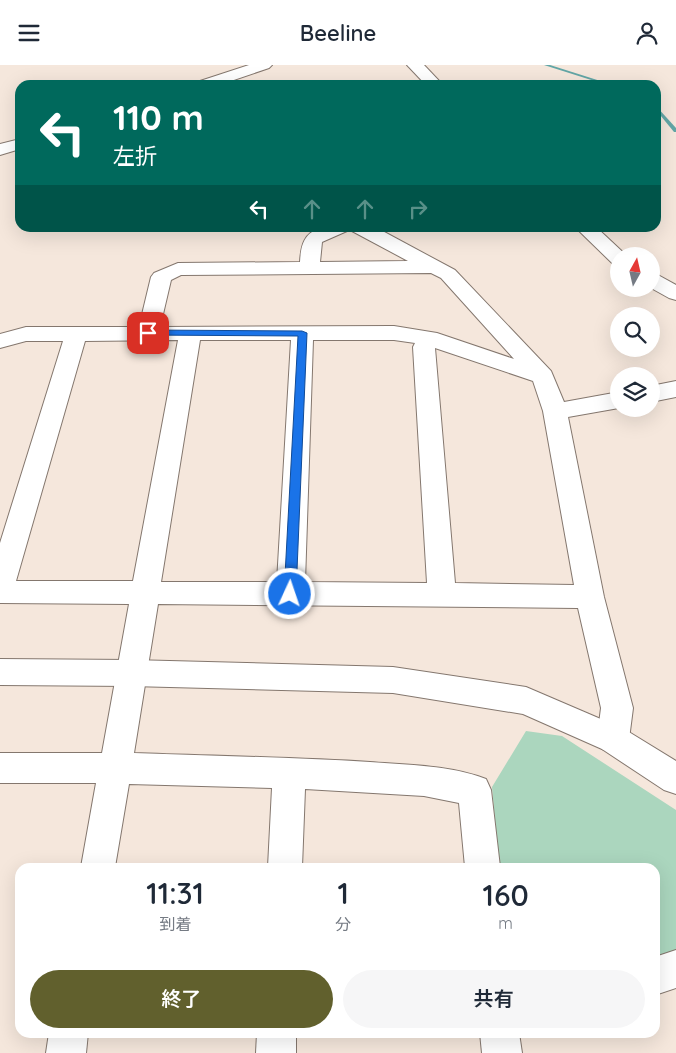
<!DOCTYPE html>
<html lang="ja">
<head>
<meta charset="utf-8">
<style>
  body { margin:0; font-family:Quicksand,"Noto Sans JP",sans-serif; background:#f6f6f7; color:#1f2937; height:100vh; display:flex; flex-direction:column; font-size:19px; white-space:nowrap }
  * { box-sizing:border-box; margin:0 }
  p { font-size:16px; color:#747a83 }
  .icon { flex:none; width:28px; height:28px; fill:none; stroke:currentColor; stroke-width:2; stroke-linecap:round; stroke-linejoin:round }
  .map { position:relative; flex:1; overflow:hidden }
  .sheet { position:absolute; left:15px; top:798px; width:645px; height:175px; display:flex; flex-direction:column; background:#fff; border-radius:15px; box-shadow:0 5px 20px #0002 }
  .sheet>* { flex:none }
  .guide { position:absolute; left:15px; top:15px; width:646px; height:152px; border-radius:15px; box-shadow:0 5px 20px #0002; background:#00695c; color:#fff; overflow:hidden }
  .needle { width:32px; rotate:8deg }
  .fabs { position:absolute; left:610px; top:182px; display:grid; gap:10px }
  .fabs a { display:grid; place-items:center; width:50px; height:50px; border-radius:50%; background:#fff; box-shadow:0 5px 20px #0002; font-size:25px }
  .pin { position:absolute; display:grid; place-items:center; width:42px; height:42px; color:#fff; margin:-21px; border-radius:10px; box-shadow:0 2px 8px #0006 }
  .me { position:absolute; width:55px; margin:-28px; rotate:3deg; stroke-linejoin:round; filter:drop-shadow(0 0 4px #0008) }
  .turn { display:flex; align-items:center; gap:18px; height:105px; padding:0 15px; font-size:22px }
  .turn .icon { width:65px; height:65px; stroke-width:2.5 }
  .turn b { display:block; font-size:35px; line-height:42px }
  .lanes { display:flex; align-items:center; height:48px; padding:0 15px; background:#0003; justify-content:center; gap:25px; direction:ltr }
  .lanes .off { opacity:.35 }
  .eta { display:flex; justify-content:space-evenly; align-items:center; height:85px; text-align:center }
  .eta b { font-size:30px; font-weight:600; line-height:35px }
  .cta { display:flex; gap:10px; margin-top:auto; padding:10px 15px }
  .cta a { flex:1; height:58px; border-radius:30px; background:#61602d; color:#fff; font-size:20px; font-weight:600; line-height:58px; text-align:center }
  .cta a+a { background:#f6f6f7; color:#1f2937 }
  header { display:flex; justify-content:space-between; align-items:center; height:65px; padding:0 15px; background:#fff; font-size:22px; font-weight:600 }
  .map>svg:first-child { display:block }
</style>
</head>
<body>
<header><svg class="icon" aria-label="menu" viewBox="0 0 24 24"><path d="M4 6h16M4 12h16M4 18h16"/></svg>Beeline<svg class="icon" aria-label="person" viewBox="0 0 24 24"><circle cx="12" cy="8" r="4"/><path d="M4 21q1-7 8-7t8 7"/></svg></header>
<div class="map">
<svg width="676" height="988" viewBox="0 0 676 988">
  <rect width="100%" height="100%" fill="#f5e7dc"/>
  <!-- green -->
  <path fill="#abd6be" d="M526,666L562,671L676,745V888L655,895V802H499L492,722Z"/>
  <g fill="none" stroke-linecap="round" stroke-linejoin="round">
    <!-- stream -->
    <g fill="#62a6a6" fill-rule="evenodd">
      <path d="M544,0H550L613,20H607Z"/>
      <path d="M656,41L676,63V67H674L656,45Z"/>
    </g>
    <defs>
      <g id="minor">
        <path d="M407,0H424L443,20H426Z"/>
        <path d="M321,162H349L347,166L322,177L320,197L408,196L352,166L350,162H375L455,205L551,306L564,337L619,327V343L568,352L604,532L633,643L629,674L624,684L613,688L602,684L597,674L601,643L578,543L158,539L134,688C212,691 291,692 370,697C408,700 450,700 486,714L491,725L500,802H465L459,738L424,731L305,724L302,802H268L272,723L129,719L115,802H81L96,718H0V688H102L129,539L0,538V478L63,276H26L0,283V269L26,262H139L151,212L154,208L178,198L300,197C301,179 304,169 321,162ZM431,208L441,213L514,294L437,268L394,261L160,262L171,215L181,210ZM178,275L133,516H16L85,276ZM200,275H291L277,517H161ZM313,275H394L415,278L413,282L427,518L305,517ZM435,283L533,316L543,346L574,520L455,518Z"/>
        <path d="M575,162H596L627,191H619V200L612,198Z"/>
        <path d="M651,208L658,210L676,220V235L669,233L651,223Z"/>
        <path d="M676,316V332L651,337V321Z"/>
        <path d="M676,885V923L655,930V892Z"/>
        <path d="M49,968H88L86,988H46Z"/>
        <path d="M257,968H296V988H256Z"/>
        <path d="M480,968H519L522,988H482Z"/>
      </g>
      <g id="tertiary">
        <path d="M249,0H272L269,3L219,20H195L197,17Z"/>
        <path d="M20,74V84L0,90V79Z"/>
        <path d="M0,594L131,595L393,602L526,622L624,664L676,696V729L664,725L602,684L523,649L393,628L131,621L0,620Z"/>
      </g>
    </defs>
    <!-- minor casing -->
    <use href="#minor" stroke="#84776e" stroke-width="2"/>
    <!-- tertiary casing -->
    <use href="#tertiary" stroke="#84776e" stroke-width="2"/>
    <!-- minor -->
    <use href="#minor" fill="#fff" fill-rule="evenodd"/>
    <!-- tertiary -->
    <use href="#tertiary" fill="#fff" fill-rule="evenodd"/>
  </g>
  <!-- route -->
  <path fill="#1a73e8" stroke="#114b97" d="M148,265L302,266L307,268L296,529L294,532H286L284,529L298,271L144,270L143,268Z"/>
</svg>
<div class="fabs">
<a><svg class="needle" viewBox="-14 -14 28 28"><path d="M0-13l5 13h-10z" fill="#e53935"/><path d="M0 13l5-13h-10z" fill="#747a83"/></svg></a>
<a><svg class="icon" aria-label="search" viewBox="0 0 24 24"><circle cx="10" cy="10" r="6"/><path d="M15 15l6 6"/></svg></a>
<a><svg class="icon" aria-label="layers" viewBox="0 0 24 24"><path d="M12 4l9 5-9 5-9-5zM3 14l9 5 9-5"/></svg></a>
</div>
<div class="pin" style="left:148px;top:268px;background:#d93025"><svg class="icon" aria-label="arrive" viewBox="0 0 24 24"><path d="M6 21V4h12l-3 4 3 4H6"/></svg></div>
<svg class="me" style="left:290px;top:529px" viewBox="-20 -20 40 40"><circle r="17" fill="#1a73e8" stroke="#fff" stroke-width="3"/><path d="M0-11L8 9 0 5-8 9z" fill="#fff"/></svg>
<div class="guide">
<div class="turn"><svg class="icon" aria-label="left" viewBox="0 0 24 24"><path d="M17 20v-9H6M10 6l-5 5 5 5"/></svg><div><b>110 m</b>左折</div></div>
<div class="lanes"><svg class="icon" aria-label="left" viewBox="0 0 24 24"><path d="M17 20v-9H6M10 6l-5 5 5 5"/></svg><svg class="icon off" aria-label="ahead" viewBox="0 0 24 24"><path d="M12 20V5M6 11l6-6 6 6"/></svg><svg class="icon off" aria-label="ahead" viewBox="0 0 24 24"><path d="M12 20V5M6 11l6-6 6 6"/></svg><svg class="icon off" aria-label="right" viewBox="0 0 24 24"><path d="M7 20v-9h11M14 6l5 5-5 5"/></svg></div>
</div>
<section class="sheet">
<div class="eta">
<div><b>11:31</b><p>到着</p></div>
<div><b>1</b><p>分</p></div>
<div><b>160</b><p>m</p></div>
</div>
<div class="cta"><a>終了</a><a>共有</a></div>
</section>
</div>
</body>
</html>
